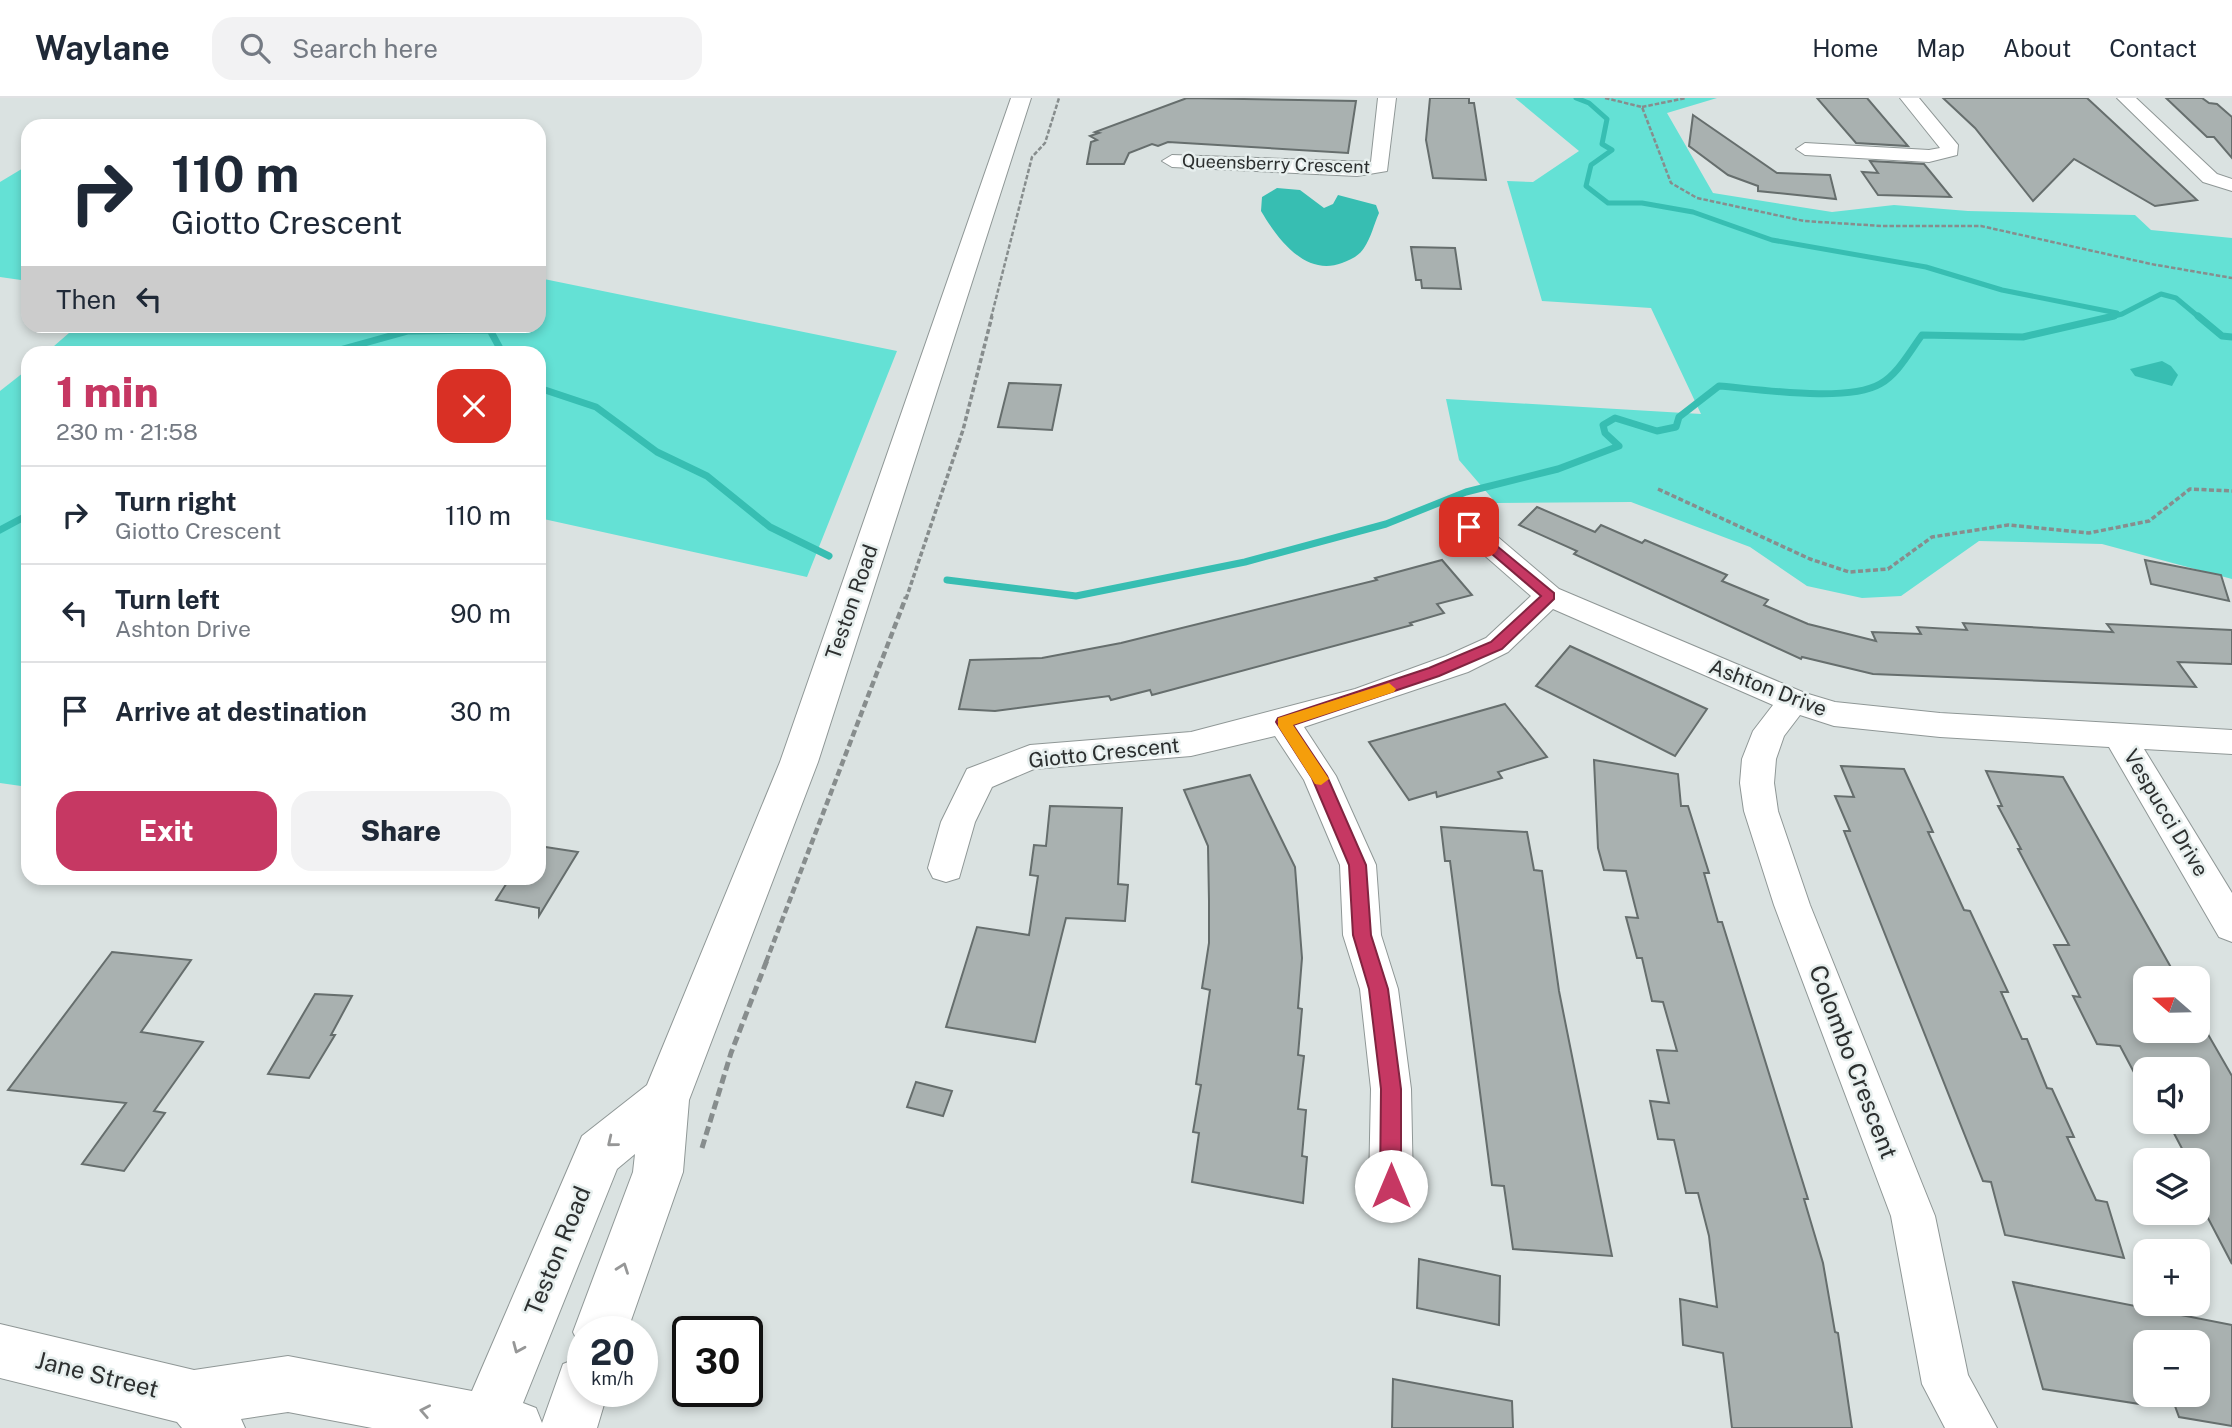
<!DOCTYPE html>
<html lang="en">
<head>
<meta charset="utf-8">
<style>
  body { margin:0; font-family:"Public Sans",sans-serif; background:#f2f2f3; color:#1f2937; height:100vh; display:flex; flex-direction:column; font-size:26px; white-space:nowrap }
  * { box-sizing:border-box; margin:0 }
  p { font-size:23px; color:#747a83 }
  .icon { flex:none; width:38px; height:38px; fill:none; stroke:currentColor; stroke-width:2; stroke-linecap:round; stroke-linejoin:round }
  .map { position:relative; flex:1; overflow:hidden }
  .panel { position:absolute; left:21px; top:248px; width:525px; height:539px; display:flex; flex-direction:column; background:#fff; border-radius:21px; box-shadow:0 4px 10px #0003 }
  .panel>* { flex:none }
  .banner { position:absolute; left:21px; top:21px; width:525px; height:214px; border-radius:21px; box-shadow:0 4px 10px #0003; background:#fff; color:#1f2937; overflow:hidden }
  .needle { width:46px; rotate:290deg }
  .tools { position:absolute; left:2133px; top:868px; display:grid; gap:14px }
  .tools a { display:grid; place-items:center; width:77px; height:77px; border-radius:14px; background:#fff; box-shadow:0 4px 10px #0003; font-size:35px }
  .speed { position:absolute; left:567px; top:1218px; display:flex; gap:14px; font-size:35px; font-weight:700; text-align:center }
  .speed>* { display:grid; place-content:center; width:91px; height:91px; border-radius:50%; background:#fff; box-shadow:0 4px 10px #0003; line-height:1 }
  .speed small { font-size:18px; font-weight:400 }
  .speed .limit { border:4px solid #111; border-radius:10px; background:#fff; color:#111 }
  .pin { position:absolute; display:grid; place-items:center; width:60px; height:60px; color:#fff; margin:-30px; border-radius:14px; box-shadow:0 4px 10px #0006 }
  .me { position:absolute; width:77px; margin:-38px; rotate:0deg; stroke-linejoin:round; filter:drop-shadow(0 0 5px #0008) }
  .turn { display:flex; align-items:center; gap:24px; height:147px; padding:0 35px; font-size:32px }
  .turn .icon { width:91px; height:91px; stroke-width:2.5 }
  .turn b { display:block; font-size:49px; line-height:60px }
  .then { display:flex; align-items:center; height:66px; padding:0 35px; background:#0003; gap:14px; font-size:26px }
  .round { display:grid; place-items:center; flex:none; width:74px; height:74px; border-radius:21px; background:#f2f2f3 }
  .headline { display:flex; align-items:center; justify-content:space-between; height:119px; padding:0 35px }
  h1 { font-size:42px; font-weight:800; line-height:52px; color:#c63863 }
  .cta { display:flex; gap:14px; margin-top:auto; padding:14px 35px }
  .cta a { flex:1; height:80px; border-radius:21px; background:#c63863; color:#fff; font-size:28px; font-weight:800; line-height:80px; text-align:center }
  .cta a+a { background:#f2f2f3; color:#1f2937 }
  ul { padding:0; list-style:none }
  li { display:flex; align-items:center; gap:21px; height:98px; padding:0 35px; border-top:2px solid #e0e1e3 }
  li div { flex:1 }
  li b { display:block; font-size:26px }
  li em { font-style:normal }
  header { display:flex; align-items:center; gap:42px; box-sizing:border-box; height:98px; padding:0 35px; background:#fff; border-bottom:2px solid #e0e1e3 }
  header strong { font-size:33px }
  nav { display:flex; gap:38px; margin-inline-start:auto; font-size:24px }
  .search { width:490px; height:63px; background:#f2f2f3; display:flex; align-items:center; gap:18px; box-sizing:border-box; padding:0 24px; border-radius:21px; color:#747a83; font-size:26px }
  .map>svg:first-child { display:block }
</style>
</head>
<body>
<header>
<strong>Waylane</strong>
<div class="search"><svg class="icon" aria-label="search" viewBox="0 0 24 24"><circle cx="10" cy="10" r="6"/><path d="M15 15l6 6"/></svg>Search here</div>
<nav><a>Home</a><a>Map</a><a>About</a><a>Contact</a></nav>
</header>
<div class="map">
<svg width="2232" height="1330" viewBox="0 0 2232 1330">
  <rect width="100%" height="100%" fill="#dae2e1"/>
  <!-- green -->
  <g fill="#64e1d5">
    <path d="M1515,0H1717L1667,15L1713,95L1832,114L1894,107L1968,113L2135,117L2151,132L2232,140V481L2102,446L1979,443L1901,498L1862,500L1807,488L1750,449L1631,404L1496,405L1459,362L1446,301L1701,316L1651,210L1542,203L1507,83L1533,84L1579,53Z"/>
    <path d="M25,69H28V183L0,179V84Z"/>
    <path d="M539,180L897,253L807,479L539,420V256L46,255L77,228H539Z"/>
    <path d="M28,271V689L0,685V293Z"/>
  </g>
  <!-- water -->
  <g fill="#37beb2">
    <path d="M1277,90L1300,92L1324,110L1333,106L1338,97L1376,107L1379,115C1374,126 1371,140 1364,150C1359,158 1350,162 1342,165C1305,179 1277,140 1261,113L1262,99Z"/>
    <path d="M2162,263L2171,268L2178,277L2172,288L2135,278L2130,271Z"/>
  </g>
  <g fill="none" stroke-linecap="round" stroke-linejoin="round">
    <!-- stream-far1 -->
    <g stroke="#37beb2" stroke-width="5">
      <path d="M1576,0L1589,5L1607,21L1602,46L1612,52L1591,67L1586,88L1608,105H1642L1693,114L1772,142L1926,169L2002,192L2117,215"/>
      <path d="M2107,220L2122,216L2161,196L2176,200L2200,220"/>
    </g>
    <!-- stream -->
    <g stroke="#37beb2" stroke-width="7">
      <path d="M2198,218L2222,238L2232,239"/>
      <path d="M325,256L408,233L490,232L503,256"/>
      <path d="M539,290L596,309L657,354L707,378L770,429L829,458"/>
      <path d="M0,432L28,417"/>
      <path d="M947,482L1076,498L1245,464L1386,426L1466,394L1558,371L1619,348L1605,335L1603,327L1615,320L1657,333L1676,329L1679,319L1719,288C1758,291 1847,305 1880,286C1898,276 1910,253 1922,237L2023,239L2114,218"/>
    </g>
  </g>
  <!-- building -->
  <g fill="#a9b1b0" stroke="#666e6d" stroke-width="2">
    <path d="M1187,0L1356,3L1348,55L1168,44L1158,48L1152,46L1129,55L1124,66H1087L1091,44L1097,42L1090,38L1099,35L1095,34Z"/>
    <path d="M1430,0H1469V5H1474L1486,82L1433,80L1426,42Z"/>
    <path d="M1817,0H1867L1908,48L1856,45Z"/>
    <path d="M1943,0H2087L2197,102L2155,108L2074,61L2033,103L1975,30Z"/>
    <path d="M2166,0H2202L2209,5L2217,6L2232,19V60L2214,39H2207Z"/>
    <path d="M1693,17L1777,75L1830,77L1836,101L1758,93V88L1728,77L1689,48Z"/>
    <path d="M1870,63L1924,66L1951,99L1878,97L1862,74L1878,75Z"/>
    <path d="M1411,149L1455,150L1461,191L1422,190L1421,182H1416Z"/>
    <path d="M1009,285L1061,287L1052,332L998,329Z"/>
    <path d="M1537,409L1595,434L1601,427L1642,445L1645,442L1727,477L1722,483L1768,502L1764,507L1808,526L1876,543L1872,534L1921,536L1917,529L1967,532L1963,525L2113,534L2107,526L2232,532V566L2178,564L2196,589L1873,576L1802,559L1801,561L1574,456L1577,453L1519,427Z"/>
    <path d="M1442,462L1472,497L1437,506L1444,515L1410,525L1412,527L1152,597L1150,592L1111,602L1109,598L995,613L959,611L970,562L1042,560L1121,545L1377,482L1375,480Z"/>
    <path d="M2145,462L2221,477L2229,503L2151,486Z"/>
    <path d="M1570,548L1707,611L1675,658L1536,588Z"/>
    <path d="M1505,606L1547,659L1498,674L1502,680L1437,699L1436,694L1409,702L1369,644Z"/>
    <path d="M1594,662L1678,676L1681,708H1688L1709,775H1704L1718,824H1722L1808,1101H1804L1823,1165L1835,1234L1838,1235L1852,1330H1732L1723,1255L1683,1247L1680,1201L1717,1209L1709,1138L1698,1095H1686L1674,1042L1658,1041L1650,1003L1669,1005L1657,952L1677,953L1663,904L1652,903L1642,860H1637L1626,819L1638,820L1626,773L1604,772L1598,750Z"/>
    <path d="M1841,668L1904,671L1933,734H1928L1964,812L1970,813L2008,894H2001L2022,941H2027L2047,990L2052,991L2074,1039H2067L2096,1102L2107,1104L2124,1160L2005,1137L1991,1084L1983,1083L1844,733H1850L1835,698L1854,699Z"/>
    <path d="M1986,673L2063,679L2177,880H2146V933H2198V919L2232,978V1166L2198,1101V1062H2188L2168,1024H2198V971H2146V997L2120,948L2097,946L2073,898L2080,899L2054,847H2069L2018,751H2021L1998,708H2002Z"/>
    <path d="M1250,677L1295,769L1302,860L1298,910L1302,911L1298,957L1304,958L1298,1011L1306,1012L1302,1058L1307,1059L1303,1105L1192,1084L1199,1035L1193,1034L1201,987L1196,986L1210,892L1202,890L1209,845V803L1208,748L1184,692Z"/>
    <path d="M1050,708L1122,710L1118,786L1128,787L1125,823L1066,820L1035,944L946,929L977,829L1029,837L1038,778L1030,777L1034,747L1046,748Z"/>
    <path d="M1441,729L1527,734L1534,772L1542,773L1559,893L1612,1158L1513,1151L1504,1088L1492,1087L1450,763H1445Z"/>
    <path d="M539,748L578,754L539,818V810L496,802L510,780H539Z"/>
    <path d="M112,854L191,862L141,934L203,944L154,1013L165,1015L124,1073L82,1066L126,1005L8,992Z"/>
    <path d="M315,896L352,898L331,937H335L309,980L268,976Z"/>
    <path d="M916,984L952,993L943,1018L907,1009Z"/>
    <path d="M1419,1161L1500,1178L1499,1227L1417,1210Z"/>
    <path d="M2013,1184L2232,1227V1328L2179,1319L2171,1297H2198V1244H2146V1307L2043,1291Z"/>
    <path d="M1393,1281L1512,1303L1513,1330H1392Z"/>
  </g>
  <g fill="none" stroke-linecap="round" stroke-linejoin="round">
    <defs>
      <g id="minor">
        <path d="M1378,0H1396L1387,73L1357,78L1172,69L1162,63L1172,57L1371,64Z"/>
        <path d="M1900,0H1919L1958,47L1957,57L1929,64L1805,57L1796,51L1805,45L1929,52L1940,50Z"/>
        <path d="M2117,0H2136L2217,76L2232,81V93L2203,84Z"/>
        <path d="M1469,420L1479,423L1559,491L1805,595L1835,604L1940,615L2232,632V656L2144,651L2232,795V844L2219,839L2109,649L1940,639L1834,628L1800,617L1784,638L1776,661L1774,685L1778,713L1810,807L1935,1118L1968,1277L1997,1330H1945L1922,1286L1891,1118L1774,807L1744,713L1740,685L1742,661L1753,633L1773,607L1553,511L1508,554L1468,574L1304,629L1336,678L1376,767L1381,837L1398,891L1411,991L1413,1088L1406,1103L1391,1109L1376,1103L1369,1088L1371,991L1360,891L1343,837L1340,767L1304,682L1275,638L1191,658L1034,671L992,689L975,724L959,780L946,784L933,780L928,770L941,724L967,671L1030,647L1191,634L1355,591L1446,558L1486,540L1531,498L1459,435L1455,429L1459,423Z"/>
      </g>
      <path id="major" d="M1011,0H1031L818,664L689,1002L683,1074L627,1234H583V1254L573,1234L633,1074L635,1056L617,1071L523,1305L536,1310L542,1325L563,1266L583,1258V1293H608L597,1330H372L288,1314L241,1321L245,1330H182L177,1324L0,1280V1226L194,1272L288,1258L472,1293L582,1038L647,987L780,664Z"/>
    </defs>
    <!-- minor casing -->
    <use href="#minor" stroke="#8f9796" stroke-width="2"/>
    <!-- major casing -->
    <use href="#major" stroke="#8f9796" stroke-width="2"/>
    <!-- path-far3 -->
    <g stroke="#878d8d" stroke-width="2.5" stroke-dasharray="4.5 2" stroke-linecap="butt">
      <path d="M1605,0L1642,9L1671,85L1697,100L1804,123L1882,128H1981L2151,166L2232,180"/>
      <path d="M1642,9L1686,0"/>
      <path d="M991,220L1032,59L1045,45L1059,0"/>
    </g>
    <!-- path-far2 -->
    <g stroke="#878d8d" stroke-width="3.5" stroke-dasharray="5 2.5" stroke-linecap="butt">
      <path d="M1658,391L1810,461L1849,474L1888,471L1932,439L2008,427L2089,435L2149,423L2190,391L2232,393"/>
      <path d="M906,501L963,332L992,218"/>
    </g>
    <!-- path-far1 -->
    <path stroke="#878d8d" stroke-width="4.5" stroke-dasharray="7 3.5" stroke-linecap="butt" d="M766,864L906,499"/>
    <!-- path -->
    <path stroke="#878d8d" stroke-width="5" stroke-dasharray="9 4.5" stroke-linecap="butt" d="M702,1050L731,955L767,862"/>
    <!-- minor -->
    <use href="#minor" fill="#fff" fill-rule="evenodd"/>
    <!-- major -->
    <use href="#major" fill="#fff" fill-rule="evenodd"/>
  </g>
  <!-- one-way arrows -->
  <defs><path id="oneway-chevron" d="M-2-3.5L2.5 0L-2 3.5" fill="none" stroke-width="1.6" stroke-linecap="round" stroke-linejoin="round" transform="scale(1.75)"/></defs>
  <g stroke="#969797">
    <use href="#oneway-chevron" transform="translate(612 1044) rotate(141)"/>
    <use href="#oneway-chevron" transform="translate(623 1170) rotate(-70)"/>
    <use href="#oneway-chevron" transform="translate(518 1250) rotate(113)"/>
    <use href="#oneway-chevron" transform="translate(425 1313) rotate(-169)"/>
  </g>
  <!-- route -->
  <path fill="#c63863" stroke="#812440" stroke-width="2" d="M1469,425L1554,495V501L1502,551L1439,578L1293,627L1327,678L1366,767L1371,837L1388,891L1401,991V1088L1398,1095L1391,1098L1383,1095L1380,1088L1381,991L1369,891L1353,837L1349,767L1312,680L1276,624L1278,620L1429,570L1491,544L1541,498L1464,432L1462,429Z"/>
  <!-- slow -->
  <path fill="#f59e0b" d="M1389,585L1396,591L1394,594L1293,627L1329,681L1321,687L1315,686L1278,628V620Z"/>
  <g text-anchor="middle" stroke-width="5" stroke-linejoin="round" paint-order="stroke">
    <!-- far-street labels -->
    <g font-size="18" fill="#2c2f2f" stroke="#e7efee">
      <text transform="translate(1276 66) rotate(2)" y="6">Queensberry Crescent</text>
    </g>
    <!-- street labels -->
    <g font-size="21" fill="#2c2f2f" stroke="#e7efee">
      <text transform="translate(852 504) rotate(-71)" y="7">Teston Road</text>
      <text transform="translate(1768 590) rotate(21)" y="7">Ashton Drive</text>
      <text transform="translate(1104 655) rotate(-6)" y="7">Giotto Crescent</text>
      <text transform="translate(2166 715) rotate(59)" y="7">Vespucci Drive</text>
    </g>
    <!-- near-street labels -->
    <g font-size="24" fill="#2c2f2f" stroke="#e7efee">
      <text transform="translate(1853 964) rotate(69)" y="8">Colombo Crescent</text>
      <text transform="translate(558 1153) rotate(-68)" y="8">Teston Road</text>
      <text transform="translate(97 1277) rotate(14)" y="8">Jane Street</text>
    </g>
  </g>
</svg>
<div class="tools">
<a><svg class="needle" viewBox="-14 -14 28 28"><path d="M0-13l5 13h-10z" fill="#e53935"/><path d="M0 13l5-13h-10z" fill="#747a83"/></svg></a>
<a><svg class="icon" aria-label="sound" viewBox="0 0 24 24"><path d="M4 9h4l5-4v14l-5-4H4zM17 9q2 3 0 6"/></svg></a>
<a><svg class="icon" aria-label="layers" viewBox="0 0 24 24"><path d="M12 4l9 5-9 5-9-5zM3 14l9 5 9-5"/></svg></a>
<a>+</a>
<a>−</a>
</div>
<div class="speed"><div>20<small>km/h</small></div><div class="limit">30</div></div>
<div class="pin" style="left:1469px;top:429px;background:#d93025"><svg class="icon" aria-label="arrive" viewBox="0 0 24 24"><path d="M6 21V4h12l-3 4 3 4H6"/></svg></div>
<svg class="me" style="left:1391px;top:1088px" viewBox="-20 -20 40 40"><circle r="19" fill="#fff"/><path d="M0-13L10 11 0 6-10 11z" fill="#c63863"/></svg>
<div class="banner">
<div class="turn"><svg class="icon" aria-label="right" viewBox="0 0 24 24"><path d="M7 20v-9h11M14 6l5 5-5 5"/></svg><div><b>110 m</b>Giotto Crescent</div></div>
<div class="then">Then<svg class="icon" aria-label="left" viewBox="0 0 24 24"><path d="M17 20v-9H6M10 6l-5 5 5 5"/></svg></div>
</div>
<section class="panel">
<div class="headline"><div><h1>1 min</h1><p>230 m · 21:58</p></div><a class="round" style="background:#d93025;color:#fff"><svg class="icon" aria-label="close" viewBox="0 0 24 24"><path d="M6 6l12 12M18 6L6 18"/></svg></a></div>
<ul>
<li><svg class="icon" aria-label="right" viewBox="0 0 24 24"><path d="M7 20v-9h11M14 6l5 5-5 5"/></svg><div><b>Turn right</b><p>Giotto Crescent</p></div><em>110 m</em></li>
<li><svg class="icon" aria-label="left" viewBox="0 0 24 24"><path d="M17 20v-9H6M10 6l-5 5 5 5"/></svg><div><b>Turn left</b><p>Ashton Drive</p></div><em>90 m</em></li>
<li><svg class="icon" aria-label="arrive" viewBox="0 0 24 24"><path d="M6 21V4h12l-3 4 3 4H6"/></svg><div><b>Arrive at destination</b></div><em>30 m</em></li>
</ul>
<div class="cta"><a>Exit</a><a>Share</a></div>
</section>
</div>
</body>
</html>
